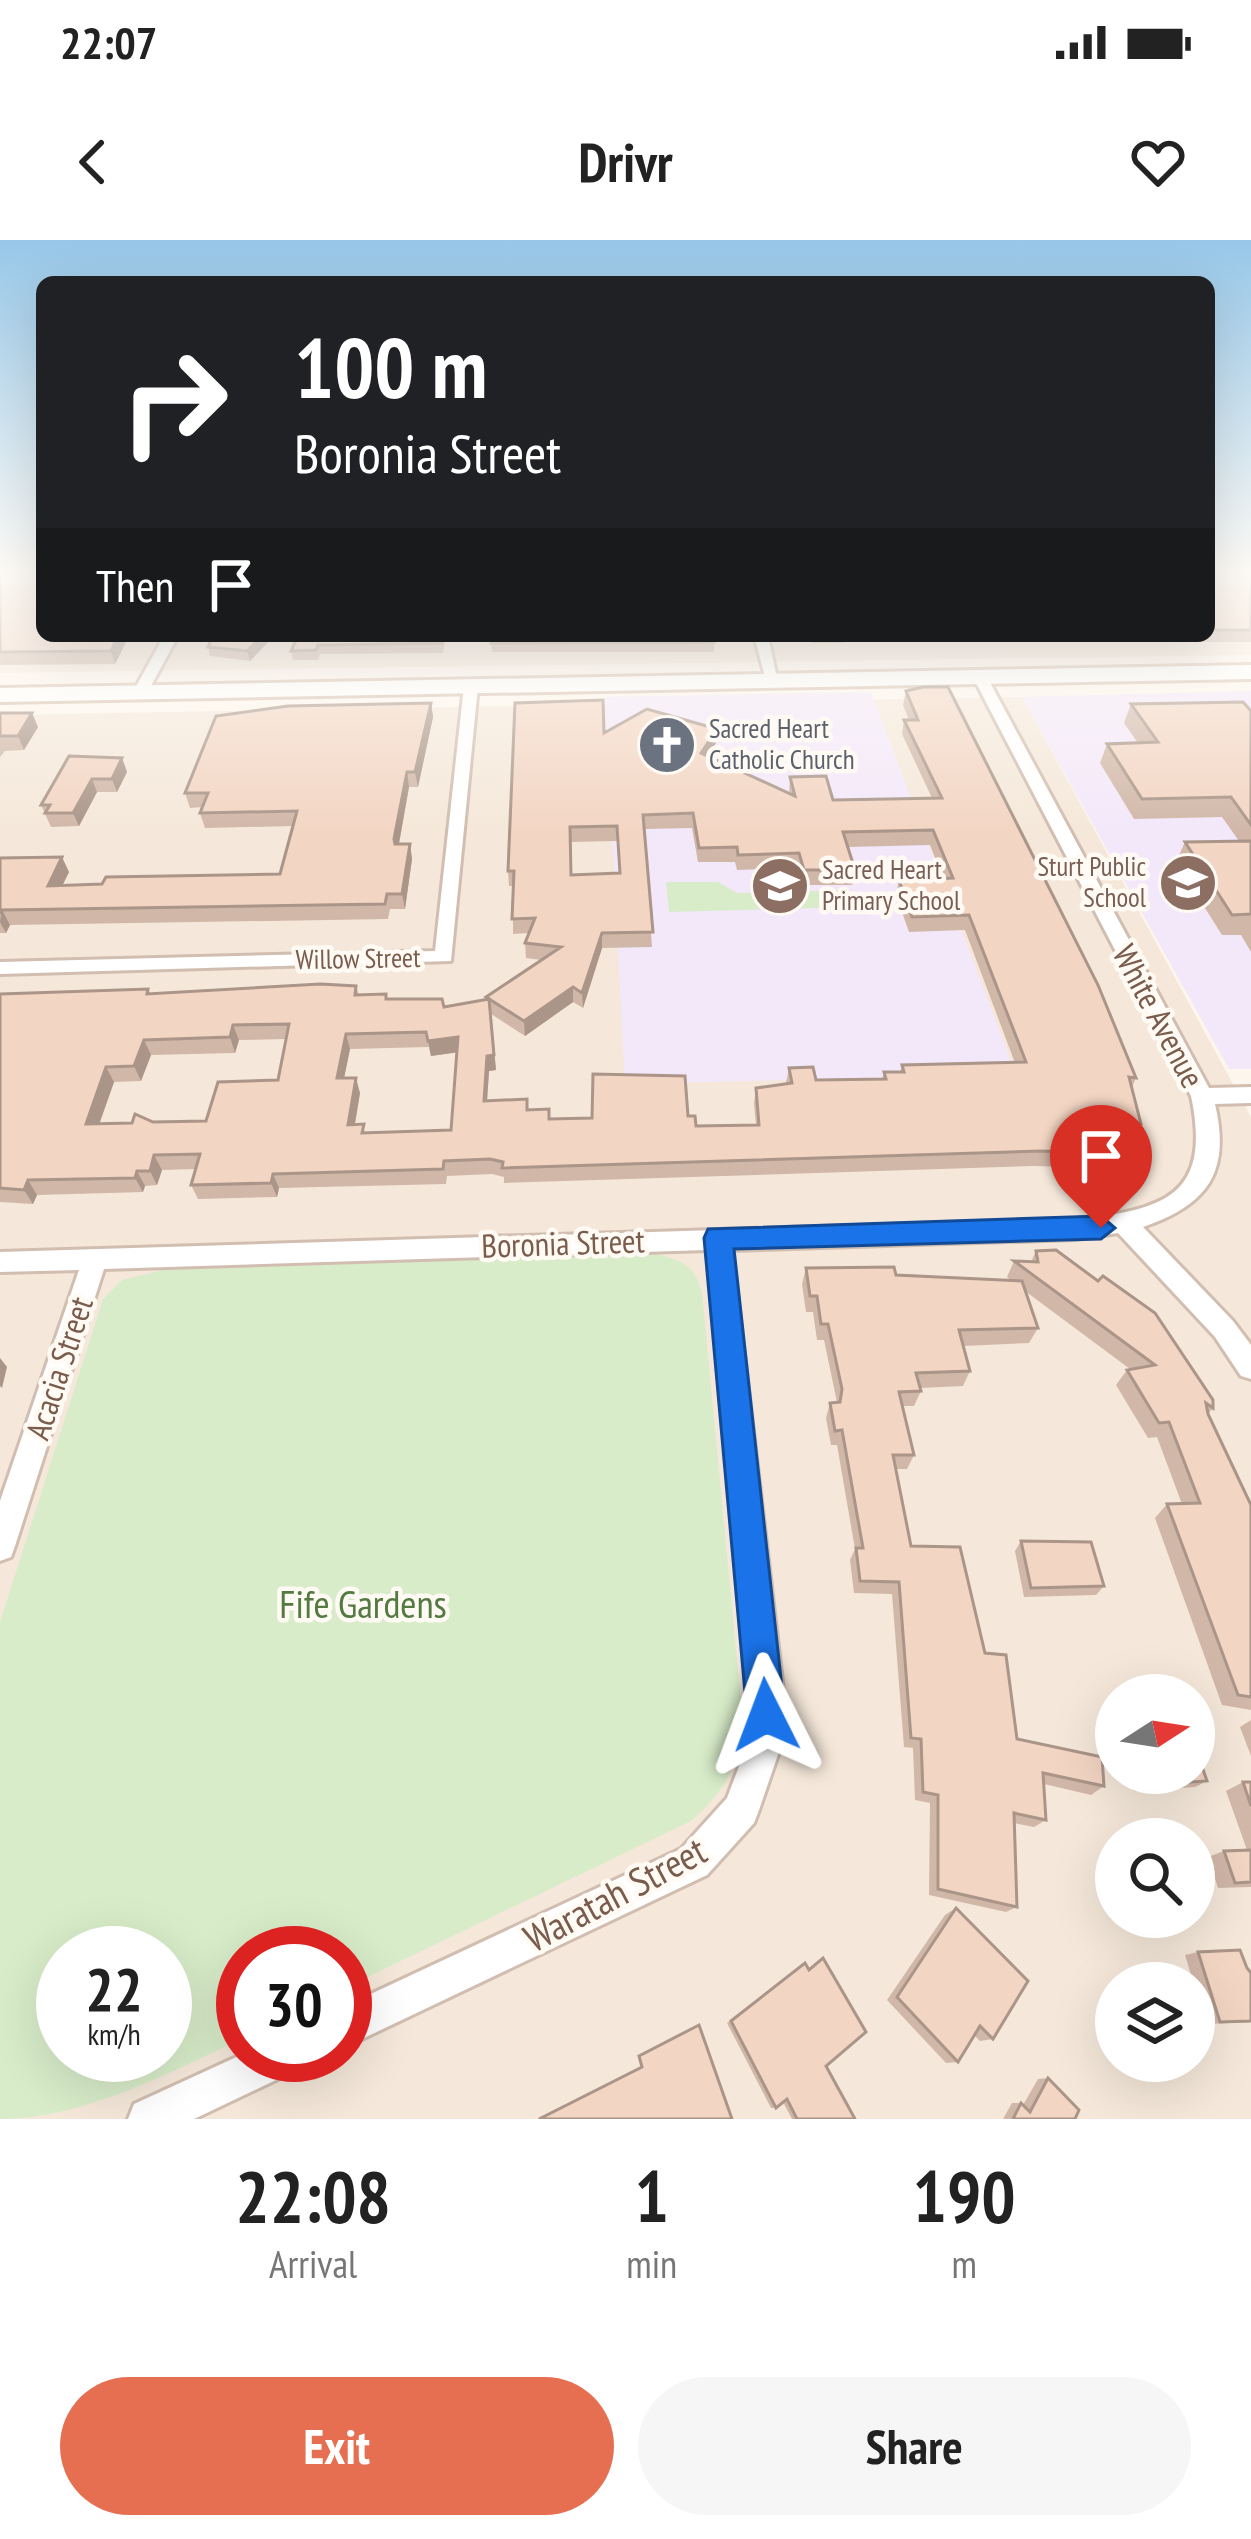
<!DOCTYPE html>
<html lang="en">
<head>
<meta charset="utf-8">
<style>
  body { margin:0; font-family:"PT Sans Narrow",sans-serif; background:#f6f6f6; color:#222; height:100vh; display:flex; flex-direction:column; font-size:45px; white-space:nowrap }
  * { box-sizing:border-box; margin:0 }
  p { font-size:39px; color:#767676 }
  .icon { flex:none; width:66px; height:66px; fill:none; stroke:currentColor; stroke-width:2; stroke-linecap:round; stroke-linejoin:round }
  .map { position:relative; height:1879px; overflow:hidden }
  .drawer { display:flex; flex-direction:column; background:#fff; flex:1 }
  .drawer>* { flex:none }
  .banner { position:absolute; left:36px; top:36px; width:1179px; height:366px; border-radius:18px; box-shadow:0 12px 48px #0002; background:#202124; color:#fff; overflow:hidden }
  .needle { width:78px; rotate:78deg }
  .buttons { position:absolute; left:1095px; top:1434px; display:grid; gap:24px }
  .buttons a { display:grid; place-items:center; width:120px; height:120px; border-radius:50%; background:#fff; box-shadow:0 12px 48px #0002; font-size:60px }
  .speed { position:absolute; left:36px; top:1686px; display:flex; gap:24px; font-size:60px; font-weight:700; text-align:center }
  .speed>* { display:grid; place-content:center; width:156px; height:156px; border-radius:50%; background:#fff; box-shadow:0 12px 48px #0002; line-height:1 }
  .speed small { font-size:30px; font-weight:400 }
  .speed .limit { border:18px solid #d22; background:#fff; color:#111 }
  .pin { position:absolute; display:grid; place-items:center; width:102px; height:102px; color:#fff; margin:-123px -51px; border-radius:50% 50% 50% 0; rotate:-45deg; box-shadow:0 0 12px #0007 }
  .pin .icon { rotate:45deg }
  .me { position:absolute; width:132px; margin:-66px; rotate:357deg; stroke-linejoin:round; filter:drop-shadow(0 0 9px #0008) }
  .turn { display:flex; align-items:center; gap:42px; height:252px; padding:0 60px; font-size:54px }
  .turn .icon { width:156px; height:156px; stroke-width:2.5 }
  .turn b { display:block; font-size:84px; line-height:102px }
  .then { display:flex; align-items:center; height:114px; padding:0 60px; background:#0003; gap:24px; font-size:45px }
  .eta { display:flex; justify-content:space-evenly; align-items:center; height:204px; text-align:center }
  .eta b { font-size:72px; font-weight:800; line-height:84px }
  .cta { display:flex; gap:24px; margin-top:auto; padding:24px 60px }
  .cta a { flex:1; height:138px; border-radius:72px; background:#e76f51; color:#fff; font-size:48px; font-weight:800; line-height:138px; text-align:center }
  .cta a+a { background:#f6f6f6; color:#222 }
  .status { display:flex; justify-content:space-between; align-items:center; height:84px; padding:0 60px; background:#fff; direction:ltr }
  .status svg { height:33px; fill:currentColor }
  header { display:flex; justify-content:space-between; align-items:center; height:156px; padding:0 60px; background:#fff; font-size:54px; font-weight:800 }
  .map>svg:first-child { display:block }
</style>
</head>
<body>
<div class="status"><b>22:07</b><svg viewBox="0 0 49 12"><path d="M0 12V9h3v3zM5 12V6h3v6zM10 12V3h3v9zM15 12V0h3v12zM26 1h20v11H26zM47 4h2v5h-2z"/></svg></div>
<header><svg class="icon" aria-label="back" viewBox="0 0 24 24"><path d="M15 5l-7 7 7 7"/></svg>Drivr<svg class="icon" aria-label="heart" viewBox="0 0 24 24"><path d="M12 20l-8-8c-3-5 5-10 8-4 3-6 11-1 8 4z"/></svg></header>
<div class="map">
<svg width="1251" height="1879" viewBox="0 0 1251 1879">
  <rect width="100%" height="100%" fill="#fdf6ec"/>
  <!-- residential -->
  <g fill="#f5e8da" fill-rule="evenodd">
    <path d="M0,329L42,396H1209L1251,329V415L0,433Z"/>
    <path d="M1022,457L1251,877V1879H0V475ZM1116,1455H1194V1533H1116ZM1116,1599H1194V1677H1116ZM63,1713H165V1815H63ZM243,1713H345V1815H243ZM1116,1743H1194V1821H1116Z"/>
  </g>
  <!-- education -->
  <g fill="#f3e8fa">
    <path d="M1251,451V829H1229L1022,457Z"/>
    <path d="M871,452L1016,834L625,844L605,457Z"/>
  </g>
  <!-- green -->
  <g fill="#d8ecc9" fill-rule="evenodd">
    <path d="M666,642H718L737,653L849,650L853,667L669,672Z"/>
    <path d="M657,1014C683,1021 694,1025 702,1052L742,1473C740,1523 729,1547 691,1581L345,1748V1713H243V1798C169,1833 83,1879 0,1879V1382L103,1059L122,1040L163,1030ZM63,1713H165V1815H63Z"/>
  </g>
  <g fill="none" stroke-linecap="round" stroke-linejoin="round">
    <defs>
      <g id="minor">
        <path d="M164,396H178L146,455H136L133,452Z"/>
        <path d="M754,396H768L778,443L766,440Z"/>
        <path d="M975,434L987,437L1209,848L1251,847V863L1215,864C1231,932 1208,965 1143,987L1233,1081L1251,1105V1139L1241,1136L1215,1097L1118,993L1076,999L732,1010L783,1450V1500L759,1570L754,1583L707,1635L345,1807V1766L681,1609L727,1558L749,1500V1450L707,1010L104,1029L15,1306L11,1317L0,1321V1261L79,1030L0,1032V1012L1076,979C1164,970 1212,956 1191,856L973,437Z"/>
        <path d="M471,442L478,446L451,721L0,734V722L435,711L464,446Z"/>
        <path d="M243,1814L305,1815L299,1829L194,1879H128L134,1864Z"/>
      </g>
      <path id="secondary" d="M1251,425V439L0,462V448Z"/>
    </defs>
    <!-- minor casing -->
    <use href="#minor" stroke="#d1beb0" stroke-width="6"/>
    <!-- secondary casing -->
    <use href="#secondary" stroke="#d6c0b0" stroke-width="6"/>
    <!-- minor -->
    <use href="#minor" fill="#fff" fill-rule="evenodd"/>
    <!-- secondary -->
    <use href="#secondary" fill="#fff" fill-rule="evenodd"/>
  </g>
  <!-- wall -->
  <g fill="#d1b7a8" fill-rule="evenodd">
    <path d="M0,329L129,396L115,424L0,425Z"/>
    <path d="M1209,329H1251V402H1142L1137,396H1209Z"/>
    <path d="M274,396L250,421L210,416L208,407Z"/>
    <path d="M298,396H446L443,413L320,414L318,420H293L291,411Z"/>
    <path d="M810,396H844L843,403H813Z"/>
    <path d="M714,402V412H492L491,403Z"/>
    <path d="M906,451L1136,838L1132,847L1141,884L1135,895L1136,918L1089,942L1068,927L1034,926L504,943V937L492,934L447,936L446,944L279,948L277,957L198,959L191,945L195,929L162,930L157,945L145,946L143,952L37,955L33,964L0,962V754L148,749L151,754L356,746L359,755L444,767L486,760V757L541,720L526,718L525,703L529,693L513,694V646H509L508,631L604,493L716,503L707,516L789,553L790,537L833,560L932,558L902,494L904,480H909L903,465ZM692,588L698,622H735L737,630L797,628L801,645H852L855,630L848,607L930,605L943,638L899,640L896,655L909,692L965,690L1015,823L902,825L900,832H884L882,839L816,840L789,828L786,843L756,848L754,863L756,885L696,886L688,876L549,879L528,870L487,861L489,831L496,830L491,774L525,796L573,762L583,768L602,708L652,707L644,589ZM617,601L619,633L572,635L571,602ZM286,799L278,840L206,881L99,884L114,842L141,841L151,815L235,813L239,800ZM429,807L431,816L456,812L451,890L366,892L355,885L360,853L344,838L350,809Z"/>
    <path d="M431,463L433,477L418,547H409L399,604H410L412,619L405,669H390L388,679L10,685L6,693H0V618L69,632L62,645L280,634L293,586L205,588L200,573L202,567L190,568L185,553Z"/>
    <path d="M1131,464L1251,471V712L1241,695H1222L1176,622L1185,602L1239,601L1222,577L1134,579L1100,523L1107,504L1138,503L1124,483Z"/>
    <path d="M0,473L38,487L24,510L5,511L0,517Z"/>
    <path d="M122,518L127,532L117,552H97L79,586L51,587L41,565Z"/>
    <path d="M1036,1011L1213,1168L1208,1174L1251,1265V1470L1222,1465L1155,1278L1167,1264H1182L1157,1197L1148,1198L1116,1145L1127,1130L1130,1129L1025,1051L1038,1088L1029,1103L963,1106L970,1131L963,1146L920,1148L921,1151L914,1166H902L914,1215L907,1229H896L911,1306L985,1413L1017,1499L1104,1546L1091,1555L1044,1544L1046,1580L1034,1587L1014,1583L1017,1667L1006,1672L929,1655L930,1563L915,1560L913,1508L904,1507L892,1354L854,1353L850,1320L855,1309L837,1205H831L826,1178L830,1163L837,1162L824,1100H817L813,1072H806L802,1044L806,1028L1012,1041L1007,1037L1014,1021L1031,1022Z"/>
    <path d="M1021,1301L1104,1346L1096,1355L1024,1357L1015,1311Z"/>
    <path d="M1251,1480V1516L1240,1487Z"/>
    <path d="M1128,1533H1194L1207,1541L1195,1547L1134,1551Z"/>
    <path d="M1243,1542H1251V1647L1218,1648L1208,1617L1224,1611L1247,1610L1226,1551Z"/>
    <path d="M956,1668L993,1799L980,1801L974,1795L958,1822L946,1823L887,1760L945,1675Z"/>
    <path d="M1198,1712L1247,1728L1251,1733V1782L1206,1784L1185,1715Z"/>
    <path d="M805,1723L826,1826L855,1879H792L783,1862L776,1868H771L727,1783Z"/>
    <path d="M1048,1838L1075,1879H1003L1012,1863H1021L1023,1865L1038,1839Z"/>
  </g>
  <!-- shaded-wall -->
  <g fill="#aa9588">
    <path d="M118,396H129L115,424L111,411Z"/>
    <path d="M262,396H274L250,421L247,411Z"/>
    <path d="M431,463L433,477L418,547L415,532Z"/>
    <path d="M32,473L38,487L24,510L18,496Z"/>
    <path d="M717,489L716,503L700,528L701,513Z"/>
    <path d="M122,518L127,532L117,552L112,539Z"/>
    <path d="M407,532L409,547L397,614L394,599Z"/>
    <path d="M92,539L97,552L79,586L73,573Z"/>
    <path d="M410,604L412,619L405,669L402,654Z"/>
    <path d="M62,617L69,632L55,661L48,646Z"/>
    <path d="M2,670L10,685L6,693L0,682Z"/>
    <path d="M602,693V708L583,768L582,753Z"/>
    <path d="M573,747V762L525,796L524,781Z"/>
    <path d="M489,759L496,830L489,831L486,876L484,861Z"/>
    <path d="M233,785L239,800L235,813L230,797Z"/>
    <path d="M346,794L350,809L341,853L337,838Z"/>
    <path d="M458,797L460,812L431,816L428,801Z"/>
    <path d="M144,800L151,815L141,841L134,826Z"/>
    <path d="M106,827L114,842L94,899L86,884Z"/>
    <path d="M356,838L360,853L352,900L348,885Z"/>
    <path d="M1144,904L1136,918L1089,942L1096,927Z"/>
    <path d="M154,915L162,930L157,945L150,931Z"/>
    <path d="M137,931L145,946L143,952L135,938Z"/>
    <path d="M273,934L279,948L277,957L271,943Z"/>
    <path d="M28,940L37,955L33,964L24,950Z"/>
    <path d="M0,1118L7,1127L2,1148L0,1146Z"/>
  </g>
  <!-- building -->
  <g fill="#f3d5c3" stroke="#aa9588" stroke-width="3" fill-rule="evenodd">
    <path d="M0,329H42V396H118L111,411L0,412Z"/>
    <rect x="1209" y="329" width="42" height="61"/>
    <path d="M213,396H262L247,411L208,407Z"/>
    <path d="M298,396H443L442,403L318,405L316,410L291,411Z"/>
    <path d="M491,396H712L714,402L491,403Z"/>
    <path d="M923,447H948L1098,745L1136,838L1129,837L1141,884L1130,891L1144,904L1096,927L1075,912L1040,911L502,928L503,922L490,919L444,921L443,929L273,934L271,943L191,945L200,914L154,915L150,931H137L135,938L28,940L24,950L0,948V754L148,749L147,754L320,744L356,746L355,755L386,754V759H442L444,767L489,759L494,815L487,816L484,861L527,859V870L549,869V879L592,878L593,834L685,836L688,876H695L696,886L759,885L756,848L792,843L789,828L813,827L816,840L886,839L884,832H904L902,825L1026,822L969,675L912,677L899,640L953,638L933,590L843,592L855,630H804L799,613L738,615L737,607L699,608L693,573L643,575L653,692L602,693L582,753L573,747L524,781L486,757L561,707L525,703L535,678L512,679L514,631H508L515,463L603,460L604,493L647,469L717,489L701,513L795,556L790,537L826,536L833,560L942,558L904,480H918L906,451ZM617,586L620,633L571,635L570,587ZM289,784L278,840L218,842L206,881L153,882L135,874L132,883L86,884L106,827L134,826L144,800L230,797L233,785ZM426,792L428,801L458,797L451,890L362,893L364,884L348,885L356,838H337L346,794Z"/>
    <path d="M1243,462L1251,471V585L1231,557L1142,559L1107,504L1158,502L1131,464Z"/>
    <path d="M431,463L415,532H407L394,599L395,604H410L402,654H387L385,664L2,670L0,674V618L62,617L48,646L102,644L106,637L280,634L297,571L200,573L208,553H185L216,476L288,466Z"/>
    <path d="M0,473H32L18,496H0Z"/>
    <path d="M69,516L122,518L112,539H92L73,573H45L50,565H41Z"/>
    <path d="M1251,601V674L1232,675L1185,602Z"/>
    <path d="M1056,1010L1098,1041L1103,1036L1155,1073L1213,1160V1168L1206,1163L1208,1174L1251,1265V1457L1238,1455L1167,1264L1200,1263L1169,1182L1159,1183L1127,1130L1155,1125L1014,1021L1038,1022L1036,1011Z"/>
    <path d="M894,1027L896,1035L1022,1041L1038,1088L959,1090L970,1131L916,1133L921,1151L899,1152L914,1215H893L911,1306L960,1307L985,1413L1006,1415L1017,1499L1102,1517L1104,1546L1043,1533L1046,1580L1014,1573L1017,1667L938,1649V1555L923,1552L921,1499L911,1498L899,1342L860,1341L856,1308H863L842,1190L835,1191L830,1163L840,1162L842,1149L828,1084H821L817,1056H810L806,1028Z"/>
    <path d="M1021,1301L1091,1302L1104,1346L1031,1348Z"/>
    <path d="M1194,1503L1207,1541L1144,1545L1141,1533H1194Z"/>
    <path d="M1243,1542H1251V1566Z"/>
    <path d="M1251,1610V1642L1235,1643L1224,1611Z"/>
    <path d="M956,1668L1028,1741L993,1799L980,1786L958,1822L897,1757Z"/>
    <path d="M1240,1710L1247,1728L1251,1733V1781L1220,1782L1198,1712Z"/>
    <path d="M823,1718L866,1792L826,1826L855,1879H797L787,1859L776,1868L731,1781L805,1723L809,1730Z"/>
    <path d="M699,1785L732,1879H539L642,1827L639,1816Z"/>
    <path d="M1048,1838L1079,1870L1075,1879H1013L1021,1863L1030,1872Z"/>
  </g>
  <!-- sky -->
  <linearGradient id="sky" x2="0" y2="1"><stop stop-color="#97c7e8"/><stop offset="0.56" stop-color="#fefbf6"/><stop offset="1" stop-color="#fefbf6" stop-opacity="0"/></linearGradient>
  <rect width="1251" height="592" fill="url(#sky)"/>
  <!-- route -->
  <path fill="#1a73e8" stroke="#114b97" stroke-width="3" d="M1101,976L1115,988L1101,999L734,1009L785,1475L780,1489L766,1495L752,1489L747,1475L704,998L708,989Z"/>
  <!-- icons -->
  <defs>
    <symbol id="church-disc" viewBox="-11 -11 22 22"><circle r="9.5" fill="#6b7280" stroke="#fffaf3"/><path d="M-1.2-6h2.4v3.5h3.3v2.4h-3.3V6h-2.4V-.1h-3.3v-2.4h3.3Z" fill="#fff"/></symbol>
    <symbol id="school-disc" viewBox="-11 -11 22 22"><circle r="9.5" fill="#8d6e63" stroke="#fffaf3"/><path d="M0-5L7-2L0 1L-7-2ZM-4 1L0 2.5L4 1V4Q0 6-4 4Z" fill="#fff"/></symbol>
  </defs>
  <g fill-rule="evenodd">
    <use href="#church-disc" x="634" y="472" width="66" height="66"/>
    <use href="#school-disc" x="1155" y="610" width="66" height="66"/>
    <use href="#school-disc" x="747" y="613" width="66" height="66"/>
  </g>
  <g text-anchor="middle" stroke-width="9" stroke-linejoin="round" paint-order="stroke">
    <!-- far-worship labels -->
    <g font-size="27" fill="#5b616d" stroke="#fffaf3" text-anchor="start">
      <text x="709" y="498">Sacred Heart<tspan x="709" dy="31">Catholic Church</tspan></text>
    </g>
    <!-- far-education labels -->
    <g font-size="27" fill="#785e54" stroke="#fffaf3" text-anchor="end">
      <text x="1146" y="636">Sturt Public<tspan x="1146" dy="31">School</tspan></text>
      <text x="822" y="639" text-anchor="start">Sacred Heart<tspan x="822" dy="31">Primary School</tspan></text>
    </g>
    <!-- far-street labels -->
    <g font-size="27" fill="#7a5c4d" stroke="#fffaf3">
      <text transform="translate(358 719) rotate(-1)" y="9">Willow Street</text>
    </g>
    <!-- street labels -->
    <g font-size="33" fill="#7a5c4d" stroke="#fffaf3">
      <text transform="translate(1159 776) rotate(62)" y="12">White Avenue</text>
      <text transform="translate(563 1003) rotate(-2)" y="12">Boronia Street</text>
      <text transform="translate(59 1128) rotate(-72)" y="12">Acacia Street</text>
    </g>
    <!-- near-park labels -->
    <g font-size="39" fill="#537a41" stroke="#fffaf3">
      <text x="363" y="1378">Fife Gardens</text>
    </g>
    <!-- near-street labels -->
    <g font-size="39" fill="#7a5c4d" stroke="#fffaf3">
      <text transform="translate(615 1654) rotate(-28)" y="14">Waratah Street</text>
    </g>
  </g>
</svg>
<div class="buttons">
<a><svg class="needle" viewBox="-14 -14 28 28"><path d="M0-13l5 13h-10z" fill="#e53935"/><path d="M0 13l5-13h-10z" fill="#767676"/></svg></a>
<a><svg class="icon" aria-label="search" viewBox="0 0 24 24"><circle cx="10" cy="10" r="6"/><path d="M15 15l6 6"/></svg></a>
<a><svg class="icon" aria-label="layers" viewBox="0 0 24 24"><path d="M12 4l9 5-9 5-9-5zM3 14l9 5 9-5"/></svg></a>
</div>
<div class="speed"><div>22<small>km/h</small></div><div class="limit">30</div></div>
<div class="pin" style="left:1101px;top:988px;background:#d93025"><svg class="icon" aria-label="arrive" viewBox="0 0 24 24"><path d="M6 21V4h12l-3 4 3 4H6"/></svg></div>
<svg class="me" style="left:766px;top:1475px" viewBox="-20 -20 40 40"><path d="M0-17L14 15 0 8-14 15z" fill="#1a73e8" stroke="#fff" stroke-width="4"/></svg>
<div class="banner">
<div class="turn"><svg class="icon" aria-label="right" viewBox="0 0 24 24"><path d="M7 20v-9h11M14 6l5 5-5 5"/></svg><div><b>100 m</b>Boronia Street</div></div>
<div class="then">Then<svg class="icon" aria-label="arrive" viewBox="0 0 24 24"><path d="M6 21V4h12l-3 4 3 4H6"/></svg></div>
</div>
</div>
<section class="drawer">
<div class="eta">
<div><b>22:08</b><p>Arrival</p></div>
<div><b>1</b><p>min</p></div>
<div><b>190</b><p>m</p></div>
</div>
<div class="cta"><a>Exit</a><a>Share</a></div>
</section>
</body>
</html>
